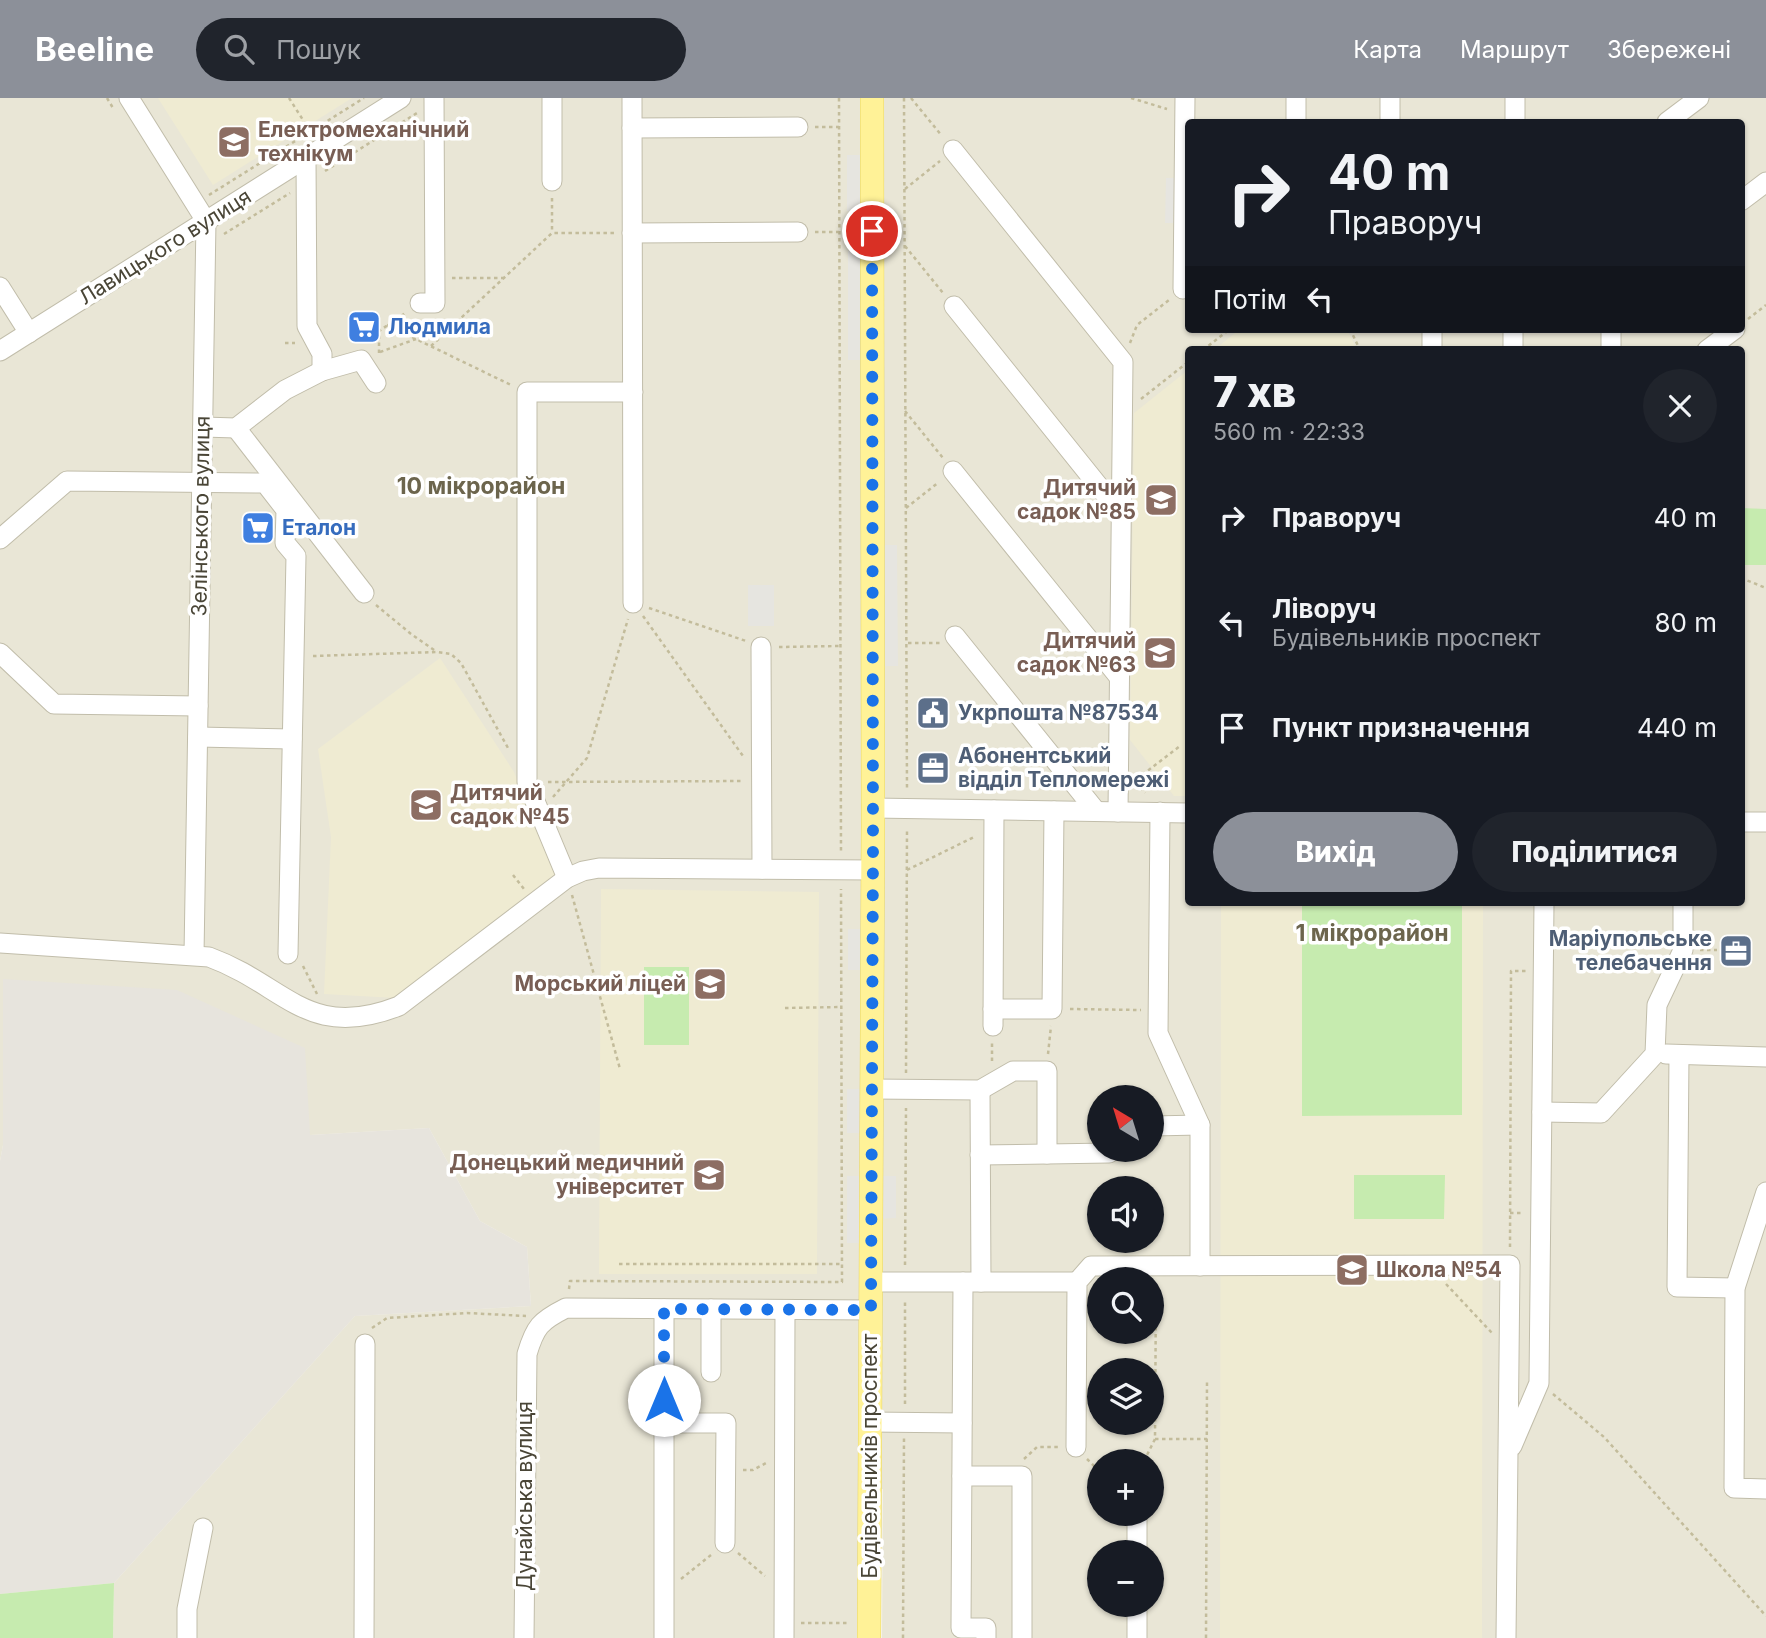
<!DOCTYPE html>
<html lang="uk">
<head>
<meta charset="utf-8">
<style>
  body { margin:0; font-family:Inter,sans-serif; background:#20242c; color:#f1f3f6; height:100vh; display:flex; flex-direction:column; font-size:26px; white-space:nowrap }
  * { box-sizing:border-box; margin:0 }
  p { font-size:23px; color:#9ea1a6 }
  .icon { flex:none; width:38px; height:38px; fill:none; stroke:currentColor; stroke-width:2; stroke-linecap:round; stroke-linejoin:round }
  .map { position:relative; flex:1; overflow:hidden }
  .drawer { position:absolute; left:1185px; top:248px; width:560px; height:560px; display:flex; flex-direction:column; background:#171b24; border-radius:7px; box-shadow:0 2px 5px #0004 }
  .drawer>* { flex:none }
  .hud { position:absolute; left:1185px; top:21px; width:560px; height:214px; border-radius:7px; box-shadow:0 2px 5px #0004; background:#171b24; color:#f1f3f6; overflow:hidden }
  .needle { width:46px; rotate:322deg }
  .tools { position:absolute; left:1087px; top:987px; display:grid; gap:14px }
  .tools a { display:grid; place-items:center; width:77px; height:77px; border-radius:50%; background:#171b24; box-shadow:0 2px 5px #0004; font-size:35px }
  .pin { position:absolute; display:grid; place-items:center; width:60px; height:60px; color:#fff; margin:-30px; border:4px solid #fff; border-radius:50%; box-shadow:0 2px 7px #0007 }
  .me { position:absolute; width:77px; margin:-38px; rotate:0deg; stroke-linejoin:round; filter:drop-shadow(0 0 5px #0008) }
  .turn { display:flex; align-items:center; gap:24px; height:147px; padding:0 28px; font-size:32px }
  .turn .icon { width:91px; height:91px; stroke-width:2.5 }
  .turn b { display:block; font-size:49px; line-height:60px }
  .then { display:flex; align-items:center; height:66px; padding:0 28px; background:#0003; gap:14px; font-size:26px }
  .round { display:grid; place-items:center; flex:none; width:74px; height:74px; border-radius:37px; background:#20242c }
  .head { display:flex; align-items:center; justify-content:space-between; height:119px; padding:0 28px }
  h1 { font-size:42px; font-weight:800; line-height:52px }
  .primary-button { display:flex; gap:14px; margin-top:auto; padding:14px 28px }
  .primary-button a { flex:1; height:80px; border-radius:42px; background:#8c9099; color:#fff; font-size:28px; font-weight:800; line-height:80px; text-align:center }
  .primary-button a+a { background:#20242c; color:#f1f3f6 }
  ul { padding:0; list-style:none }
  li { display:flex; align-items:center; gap:21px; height:105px; padding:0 28px }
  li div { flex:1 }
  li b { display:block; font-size:26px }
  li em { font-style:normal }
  header { display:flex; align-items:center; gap:42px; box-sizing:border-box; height:98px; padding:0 35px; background:#8c9099; color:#fff }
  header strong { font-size:33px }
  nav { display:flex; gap:38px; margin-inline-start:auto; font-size:24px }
  .search { width:490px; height:63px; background:#20242c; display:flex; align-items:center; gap:18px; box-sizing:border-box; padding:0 24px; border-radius:38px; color:#9ea1a6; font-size:26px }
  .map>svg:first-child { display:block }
</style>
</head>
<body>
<header>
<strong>Beeline</strong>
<div class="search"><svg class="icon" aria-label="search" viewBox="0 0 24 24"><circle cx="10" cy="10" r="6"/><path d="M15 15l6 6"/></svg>Пошук</div>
<nav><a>Карта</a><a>Маршрут</a><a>Збережені</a></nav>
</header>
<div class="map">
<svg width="1766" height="1540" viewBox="0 0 1766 1540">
  <rect width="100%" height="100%" fill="#f5f3e8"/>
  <!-- residential -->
  <g fill="#e9e6d6" fill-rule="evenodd">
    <path d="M0,0H862V57H848V113H862V153H848V262H862L861,831H848V872H861L860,991L847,992V1034L860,1035V1078H847V1145H860L859,1540H113L114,1485L355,1218L531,1208L527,1149L480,1123L429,1030L310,1037L3,1047L0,1063Z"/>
    <path d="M881,0H1766V716L1741,715V252H1188V707L883,702V568H897V447H883L882,331L885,330L884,72L881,71ZM1188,24H1741V231H1188Z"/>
    <path d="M884,720L1188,725V805H1741V733H1766V1540H882L883,1391H880L881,1120H896V1078H881ZM1099,999H1152V1052H1099ZM1099,1090H1152V1143H1099ZM1099,1181H1152V1234H1099ZM1099,1272H1152V1325H1099ZM1099,1363H1152V1416H1099ZM1099,1454H1152V1507H1099Z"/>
  </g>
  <!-- industrial -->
  <path fill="#e7e4dd" d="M3,881L177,892L305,950L310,1037L429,1030L480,1123L527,1149L531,1208L355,1218L114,1485L0,1496V1063L3,1047Z"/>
  <!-- education -->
  <g fill="#efebd2">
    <path d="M158,0H352L213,87Z"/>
    <path d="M1240,231H1347L1357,252H1214Z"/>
    <path d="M1188,272V698H1174L1130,642L1134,315Z"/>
    <path d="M440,560L514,674L555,777L396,900L324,896L331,739L318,651Z"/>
    <path d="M601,791L819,794L817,1176H599Z"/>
    <path d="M1221,805H1483L1482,1540H1220Z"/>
  </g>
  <!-- green -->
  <g fill="#c6ebaf">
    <path d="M1741,410L1766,411V467H1741Z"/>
    <path d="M1302,805H1462V1017L1302,1018Z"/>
    <rect x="644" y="869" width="45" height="78"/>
    <path d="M1354,1077H1445L1444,1121H1354Z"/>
    <path d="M114,1485L113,1540H0V1496Z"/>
  </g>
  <!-- parking -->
  <g fill="#e6e5e0">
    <path d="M847,57H872V71H884L885,331H873L872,262H848V153L872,152V113H847Z"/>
    <path d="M1166,80H1184L1183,125H1165Z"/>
    <path d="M873,447H897L898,568H873Z"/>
    <rect x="748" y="487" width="26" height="41"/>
    <rect x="848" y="831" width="25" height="41"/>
    <rect x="847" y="991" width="25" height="44"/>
    <path d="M847,1078H896V1120L872,1121L871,1145H847Z"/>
  </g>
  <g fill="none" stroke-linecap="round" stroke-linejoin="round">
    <defs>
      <g id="minor">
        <path d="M129,0L206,123L194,857"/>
        <path d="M552,0V83"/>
        <path d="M632,0L633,505"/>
        <path d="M1296,24V0"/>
        <path d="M1390,24V0"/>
        <path d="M1515,24V0"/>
        <path d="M1667,24L1699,0"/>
        <path d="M632,30L798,29"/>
        <path d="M953,52L1123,264L1118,714"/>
        <path d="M306,60L307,228L322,256V273"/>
        <path d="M1741,103L1766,84"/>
        <path d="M632,135L798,134"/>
        <path d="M0,189L29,235"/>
        <path d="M1183,191L1185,0"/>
        <path d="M420,205H435L434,0"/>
        <path d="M954,208L1121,416"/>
        <path d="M1432,252V231"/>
        <path d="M1513,252V231"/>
        <path d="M1611,252V231"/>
        <path d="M1707,252L1735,231"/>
        <path d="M0,253L401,0"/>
        <path d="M203,329L236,330L285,292L322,273L361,262L376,285"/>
        <path d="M236,330L364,495"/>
        <path d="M953,373L1119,579"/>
        <path d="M0,441L67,383L265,385L286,412L285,445L296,458L288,856"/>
        <path d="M955,538L1096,713"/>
        <path d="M761,549L762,771"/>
        <path d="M0,555L54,606L198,608"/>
        <path d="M198,639L292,641"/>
        <path d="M873,710L1188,715"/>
        <path d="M1160,714L1158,935L1200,1027V1168"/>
        <path d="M1741,724H1766"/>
        <path d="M567,780L527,684V294H633"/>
        <path d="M0,845L209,859C286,887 307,944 399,908L567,780L583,773L599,770L873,772"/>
        <path d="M993,911H1052L1054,713"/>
        <path d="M993,928L994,712"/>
        <path d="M1666,956L1766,959"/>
        <path d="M1679,957L1677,1189L1735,1190"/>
        <path d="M872,991L980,992L1013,973H1047V1056"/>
        <path d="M980,992L981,1184"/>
        <path d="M1542,1014L1601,1015L1655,956L1657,907L1683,852V805"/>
        <path d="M1152,1028L1200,1027"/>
        <path d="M980,1057L1109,1055L1114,1052"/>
        <path d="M1766,1094L1735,1190L1734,1390L1766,1391"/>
        <path d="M871,1184H1077"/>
        <path d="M963,1184L961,1530H986V1540"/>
        <path d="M664,1211V1540"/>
        <path d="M711,1274V1211"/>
        <path d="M870,1324L962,1325"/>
        <path d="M664,1325H726L725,1445"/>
        <path d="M1512,1348L1539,1285L1544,805"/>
        <path d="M1076,1349L1077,1184L1091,1168L1510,1167L1506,1540"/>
        <path d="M962,1378H1022V1540"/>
        <path d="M1137,1454V1416"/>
        <path d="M187,1540V1511L203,1430"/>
        <path d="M364,1540L365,1246"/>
        <path d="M524,1540L527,1256C535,1229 540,1223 566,1210L871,1212"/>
        <path d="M784,1540L785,1212"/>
        <path d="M1137,1540V1507"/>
      </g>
      <path id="major" d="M869,1540L873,727L872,0"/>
    </defs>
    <!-- minor casing -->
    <use href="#minor" stroke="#c1bdaa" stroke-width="21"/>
    <!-- major casing -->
    <use href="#major" stroke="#ead762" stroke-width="24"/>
    <!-- path -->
    <g stroke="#c3bc9b" stroke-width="2.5" stroke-dasharray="3.5 3.5" stroke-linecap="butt">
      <path d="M107,0L113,10"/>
      <path d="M289,0L310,33"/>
      <path d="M839,0L841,753"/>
      <path d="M904,0L907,693"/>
      <path d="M911,0L942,38"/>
      <path d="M1131,0L1167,11"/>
      <path d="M815,29H839"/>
      <path d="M325,73L417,15"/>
      <path d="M905,91L940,63"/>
      <path d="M209,97L364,0"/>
      <path d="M552,100V135"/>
      <path d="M815,134H839"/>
      <path d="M224,136L290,95"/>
      <path d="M905,148L943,195"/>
      <path d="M452,180H504"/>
      <path d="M1748,221L1766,207"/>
      <path d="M387,227L511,287"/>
      <path d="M1350,231L1360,252"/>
      <path d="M285,245H295"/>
      <path d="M1130,245L1137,227L1169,202"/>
      <path d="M431,248L552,135H615"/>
      <path d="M1203,252L1230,231"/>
      <path d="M380,254L416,241"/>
      <path d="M379,255V233L407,214"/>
      <path d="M1141,301L1188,264"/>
      <path d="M905,313L943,360"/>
      <path d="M906,410L939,384"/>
      <path d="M1741,480L1766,490"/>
      <path d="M376,507L411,536L437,554"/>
      <path d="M649,510L746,543"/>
      <path d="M643,518L743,658"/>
      <path d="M908,545H940"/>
      <path d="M779,549L839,548"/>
      <path d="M313,558L437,554L451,556L461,565L508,650"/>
      <path d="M1137,681L1180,648"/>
      <path d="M548,684L744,683"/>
      <path d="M1136,684L1145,695"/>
      <path d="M553,699L587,660L628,521"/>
      <path d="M907,772L976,738"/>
      <path d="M513,777L524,791"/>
      <path d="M572,797L620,971"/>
      <path d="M1700,852H1717"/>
      <path d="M303,868L317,896"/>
      <path d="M785,910L841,909"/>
      <path d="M1070,911L1141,912"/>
      <path d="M1048,956L1051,928"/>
      <path d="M992,963V945"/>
      <path d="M906,975L907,730"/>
      <path d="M1510,1115H1524"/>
      <path d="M1510,1149L1511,873H1526"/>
      <path d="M619,1166H842"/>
      <path d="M905,1167L906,1010"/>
      <path d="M1446,1186L1492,1235"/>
      <path d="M569,1191L570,1183L842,1184L841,791"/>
      <path d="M372,1230L387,1220L467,1215L526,1218"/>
      <path d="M1553,1296L1604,1339L1766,1518"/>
      <path d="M905,1306V1201"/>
      <path d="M1155,1341H1207"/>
      <path d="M1024,1361L1037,1349H1058"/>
      <path d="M1087,1361L1099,1373"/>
      <path d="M1144,1363L1155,1341L1156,1185"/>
      <path d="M743,1372H753L766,1365"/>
      <path d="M738,1455L765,1478"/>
      <path d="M681,1481L711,1457"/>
      <path d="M801,1525H848"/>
      <path d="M903,1540L904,1340"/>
      <path d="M1206,1540L1207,1281"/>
    </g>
    <!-- minor -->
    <use href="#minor" stroke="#fff" stroke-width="19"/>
    <!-- major -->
    <use href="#major" stroke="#fff297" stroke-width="23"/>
  </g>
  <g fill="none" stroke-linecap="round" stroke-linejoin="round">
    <!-- route -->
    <path stroke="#1a73e8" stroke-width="12" stroke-dasharray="0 21.6" d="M664,1302V1211L871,1212L873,750L872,133"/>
  </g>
  <!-- icons -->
  <defs>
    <symbol id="university-square" viewBox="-11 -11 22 22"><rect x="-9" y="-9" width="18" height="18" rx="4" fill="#8d6e63" stroke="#fff"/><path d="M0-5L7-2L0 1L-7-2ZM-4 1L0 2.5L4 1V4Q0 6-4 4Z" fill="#fff"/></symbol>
    <symbol id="supermarket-square" viewBox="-11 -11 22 22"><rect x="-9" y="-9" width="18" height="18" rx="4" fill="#3f7fe0" stroke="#fff"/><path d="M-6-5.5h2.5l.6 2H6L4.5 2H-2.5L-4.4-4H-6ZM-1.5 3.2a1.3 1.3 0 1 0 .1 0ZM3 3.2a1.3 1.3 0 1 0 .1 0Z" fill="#fff"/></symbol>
    <symbol id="school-square" viewBox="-11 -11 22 22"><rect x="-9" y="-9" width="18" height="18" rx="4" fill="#8d6e63" stroke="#fff"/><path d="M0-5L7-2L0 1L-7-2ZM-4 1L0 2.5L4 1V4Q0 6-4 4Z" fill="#fff"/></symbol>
    <symbol id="civic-square" viewBox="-11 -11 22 22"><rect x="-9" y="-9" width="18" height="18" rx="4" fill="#5c6f8a" stroke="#fff"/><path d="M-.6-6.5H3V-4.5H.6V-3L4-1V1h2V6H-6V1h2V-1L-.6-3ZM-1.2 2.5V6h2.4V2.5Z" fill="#fff"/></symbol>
    <symbol id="office-square" viewBox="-11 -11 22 22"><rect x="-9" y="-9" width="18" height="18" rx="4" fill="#5c6f8a" stroke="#fff"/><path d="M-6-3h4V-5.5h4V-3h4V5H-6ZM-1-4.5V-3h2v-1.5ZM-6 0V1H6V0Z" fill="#fff"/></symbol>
  </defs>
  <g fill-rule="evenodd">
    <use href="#university-square" x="215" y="25" width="38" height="38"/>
    <use href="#supermarket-square" x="345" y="210" width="38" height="38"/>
    <use href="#school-square" x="1142" y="383" width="38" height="38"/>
    <use href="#supermarket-square" x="239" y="411" width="38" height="38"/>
    <use href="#school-square" x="1141" y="536" width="38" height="38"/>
    <use href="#civic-square" x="914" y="596" width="38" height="38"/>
    <use href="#office-square" x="914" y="651" width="38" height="38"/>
    <use href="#school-square" x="407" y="688" width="38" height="38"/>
    <use href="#office-square" x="1717" y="834" width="38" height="38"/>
    <use href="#school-square" x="691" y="867" width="38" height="38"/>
    <use href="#university-square" x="690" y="1058" width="38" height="38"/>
    <use href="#school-square" x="1333" y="1153" width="38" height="38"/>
  </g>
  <g text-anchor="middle" stroke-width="7" stroke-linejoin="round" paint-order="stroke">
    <!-- education labels -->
    <g font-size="21" font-weight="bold" fill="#785e54" stroke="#fff" text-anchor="end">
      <text x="258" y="39" text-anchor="start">Електромеханічний<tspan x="258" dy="24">технікум</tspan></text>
      <text x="1136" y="397">Дитячий<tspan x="1136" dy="24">садок №85</tspan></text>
      <text x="1136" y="550">Дитячий<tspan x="1136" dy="24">садок №63</tspan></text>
      <text x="450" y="702" text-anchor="start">Дитячий<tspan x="450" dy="24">садок №45</tspan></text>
      <text x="686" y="893">Морський ліцей</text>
      <text x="684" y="1072">Донецький медичний<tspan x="684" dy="24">університет</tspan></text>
      <text x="1376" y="1179" text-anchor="start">Школа №54</text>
    </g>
    <!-- street labels -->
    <g font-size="21" fill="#494536" stroke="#fff">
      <text transform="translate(165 149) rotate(-32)" y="7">Лавицького вулиця</text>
      <text transform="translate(201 418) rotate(-89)" y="7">Зелінського вулиця</text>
      <text transform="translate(870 1358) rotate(-90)" y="7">Будівельників проспект</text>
      <text transform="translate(525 1398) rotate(-90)" y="7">Дунайська вулиця</text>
    </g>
    <!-- shop labels -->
    <g font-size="21" font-weight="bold" fill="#366cbe" stroke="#fff" text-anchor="start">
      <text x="388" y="236">Людмила</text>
      <text x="282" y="437">Еталон</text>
    </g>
    <!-- service labels -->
    <g font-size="21" font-weight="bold" fill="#4e5e75" stroke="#fff" text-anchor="start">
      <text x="958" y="622">Укрпошта №87534</text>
      <text x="958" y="665">Абонентський<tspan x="958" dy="24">відділ Тепломережі</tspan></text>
      <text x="1712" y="848" text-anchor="end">Маріупольське<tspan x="1712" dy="24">телебачення</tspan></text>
    </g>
    <!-- neighbourhood labels -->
    <g font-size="23" font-weight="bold" fill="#6c654d" stroke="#fff">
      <text x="481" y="396">10 мікрорайон</text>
      <text x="1372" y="843">1 мікрорайон</text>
    </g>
  </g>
</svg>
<div class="tools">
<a><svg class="needle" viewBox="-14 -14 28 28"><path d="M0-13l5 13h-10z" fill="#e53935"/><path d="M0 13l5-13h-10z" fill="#9ea1a6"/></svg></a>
<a><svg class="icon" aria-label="sound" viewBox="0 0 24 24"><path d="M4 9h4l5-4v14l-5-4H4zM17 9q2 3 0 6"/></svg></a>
<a><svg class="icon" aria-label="search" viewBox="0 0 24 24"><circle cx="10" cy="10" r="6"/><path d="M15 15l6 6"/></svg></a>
<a><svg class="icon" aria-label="layers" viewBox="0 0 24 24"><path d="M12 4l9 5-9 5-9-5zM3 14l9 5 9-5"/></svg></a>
<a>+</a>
<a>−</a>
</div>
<div class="pin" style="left:872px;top:133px;background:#d93025"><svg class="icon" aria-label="arrive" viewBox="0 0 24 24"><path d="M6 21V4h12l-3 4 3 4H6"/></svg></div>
<svg class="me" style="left:664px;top:1302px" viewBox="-20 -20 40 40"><circle r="19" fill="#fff"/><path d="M0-13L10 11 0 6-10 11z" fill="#1a73e8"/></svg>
<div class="hud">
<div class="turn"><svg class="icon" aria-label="right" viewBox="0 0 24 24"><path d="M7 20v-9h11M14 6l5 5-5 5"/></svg><div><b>40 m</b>Праворуч</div></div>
<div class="then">Потім<svg class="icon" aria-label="left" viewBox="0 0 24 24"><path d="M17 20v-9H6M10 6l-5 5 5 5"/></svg></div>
</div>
<section class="drawer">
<div class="head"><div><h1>7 хв</h1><p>560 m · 22:33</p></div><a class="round"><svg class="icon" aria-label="close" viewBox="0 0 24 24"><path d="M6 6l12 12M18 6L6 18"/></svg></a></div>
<ul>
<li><svg class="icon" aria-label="right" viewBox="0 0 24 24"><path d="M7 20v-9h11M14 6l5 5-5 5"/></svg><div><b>Праворуч</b></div><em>40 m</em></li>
<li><svg class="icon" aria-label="left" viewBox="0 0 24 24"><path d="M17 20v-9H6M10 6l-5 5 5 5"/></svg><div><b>Ліворуч</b><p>Будівельників проспект</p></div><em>80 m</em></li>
<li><svg class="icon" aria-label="arrive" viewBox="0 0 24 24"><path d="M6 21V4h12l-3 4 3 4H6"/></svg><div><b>Пункт призначення</b></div><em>440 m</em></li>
</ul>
<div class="primary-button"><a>Вихід</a><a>Поділитися</a></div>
</section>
</div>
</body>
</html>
